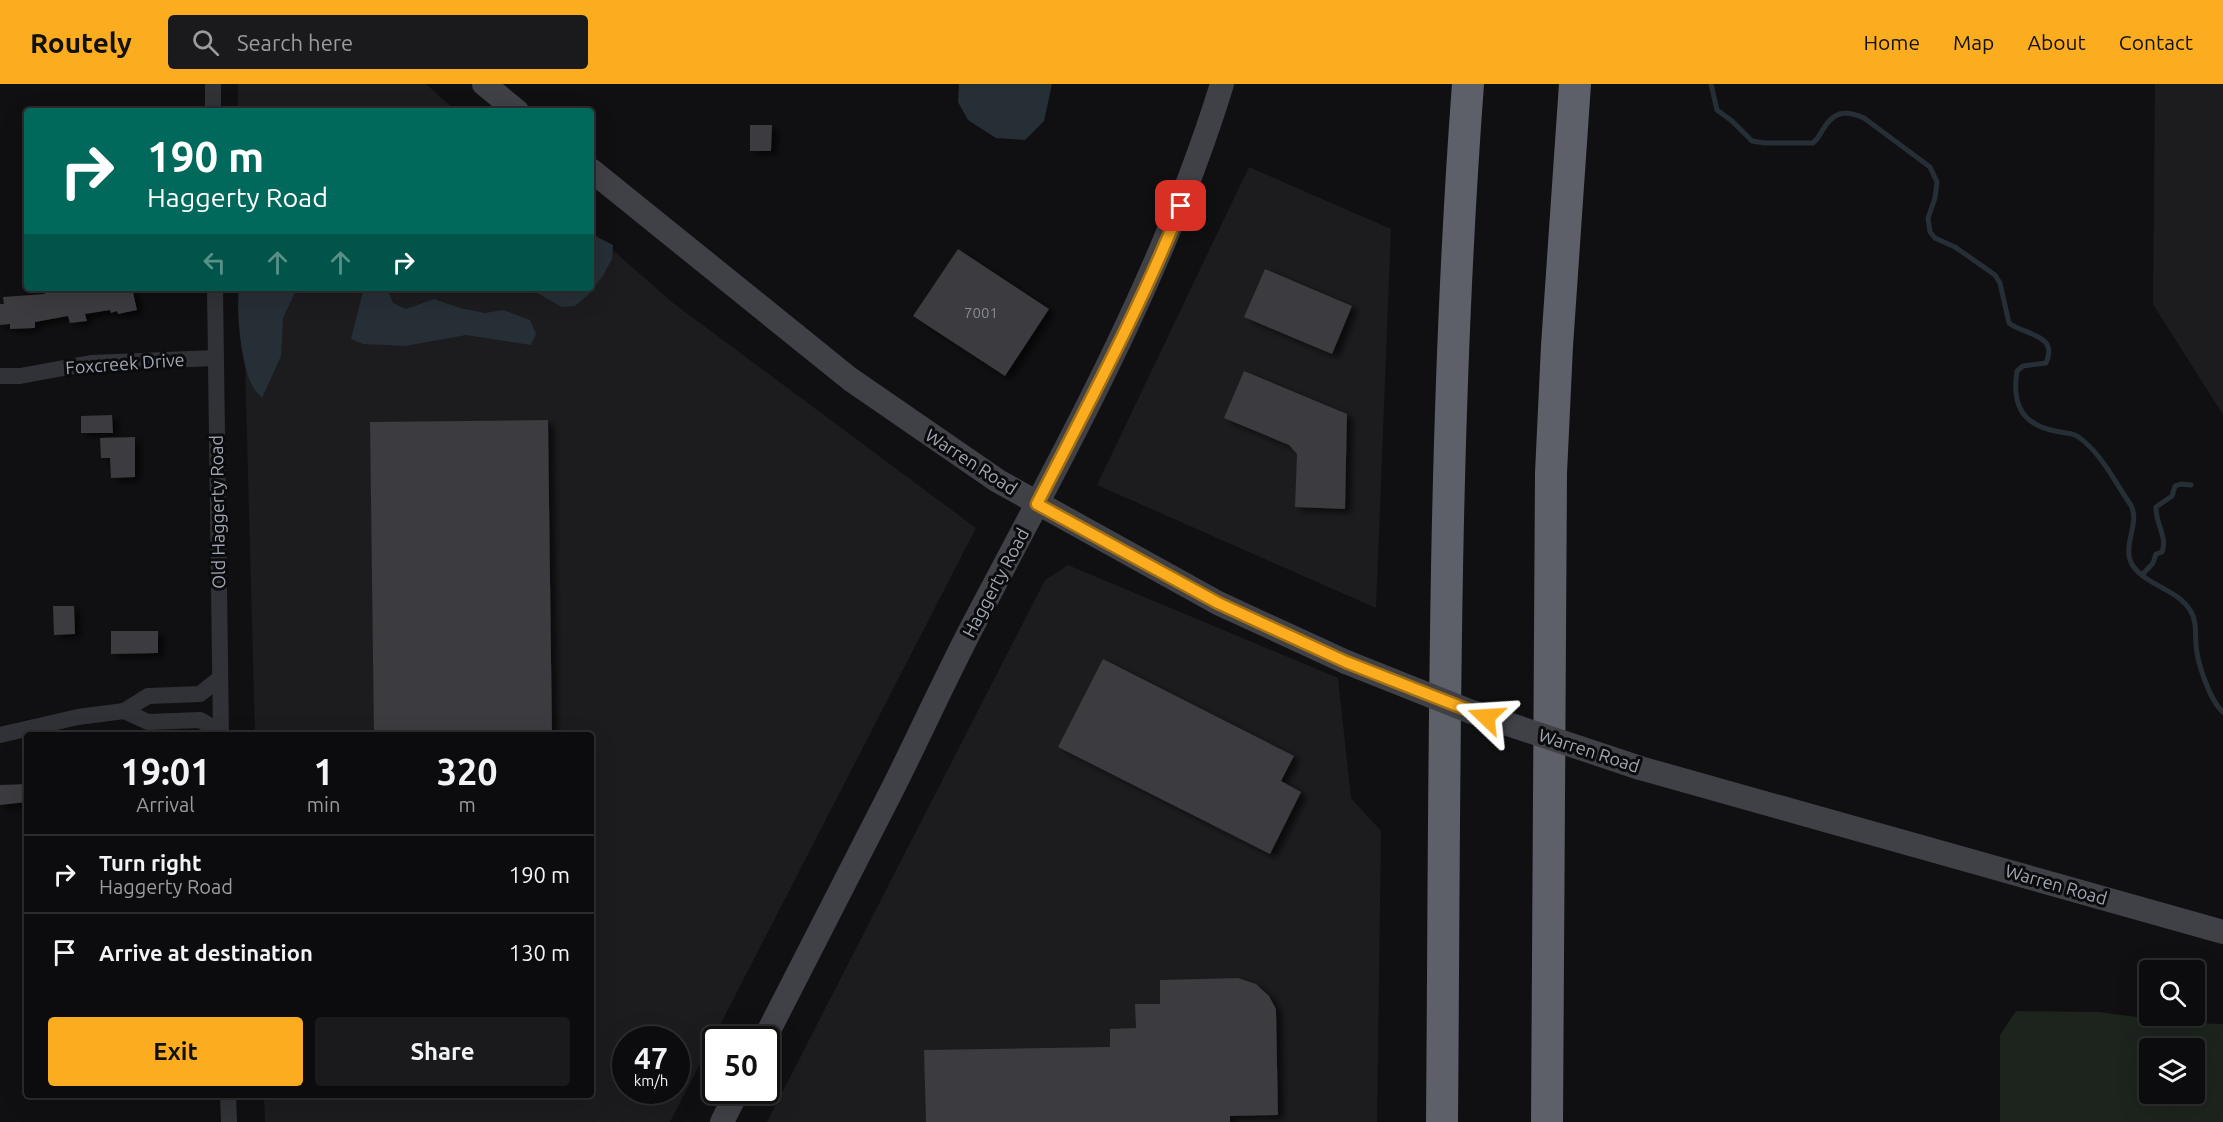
<!DOCTYPE html>
<html lang="en">
<head>
<meta charset="utf-8">
<style>
  body { margin:0; font-family:Ubuntu,sans-serif; background:#1a1a1c; color:#f1f3f6; height:100vh; display:flex; flex-direction:column; font-size:22px; white-space:nowrap }
  * { box-sizing:border-box; margin:0 }
  p { font-size:20px; color:#9a9b9e }
  .icon { flex:none; width:33px; height:33px; fill:none; stroke:currentColor; stroke-width:2; stroke-linecap:round; stroke-linejoin:round }
  .map { position:relative; flex:1; overflow:hidden }
  .details { position:absolute; left:24px; top:648px; width:570px; height:366px; display:flex; flex-direction:column; background:#0c0c0e; border-radius:6px; box-shadow:0 6px 24px #0002,0 0 0 2px #2c2c2e }
  .details>* { flex:none }
  .top-card { position:absolute; left:24px; top:24px; width:570px; height:183px; border-radius:6px; box-shadow:0 6px 24px #0002,0 0 0 2px #2c2c2e; background:#00695c; color:#fff; overflow:hidden }
  .buttons { position:absolute; left:2139px; top:876px; display:grid; gap:12px }
  .buttons a { display:grid; place-items:center; width:66px; height:66px; border-radius:6px; background:#0c0c0e; box-shadow:0 6px 24px #0002,0 0 0 2px #2c2c2e; font-size:30px }
  .speed { position:absolute; left:612px; top:942px; display:flex; gap:12px; font-size:30px; font-weight:700; text-align:center }
  .speed>* { display:grid; place-content:center; width:78px; height:78px; border-radius:50%; background:#0c0c0e; box-shadow:0 6px 24px #0002,0 0 0 2px #2c2c2e; line-height:1 }
  .speed small { font-size:15px; font-weight:400 }
  .speed .limit { border:3px solid #111; border-radius:9px; background:#fff; color:#111 }
  .pin { position:absolute; display:grid; place-items:center; width:51px; height:51px; color:#fff; margin:-26px; border-radius:12px; box-shadow:0 3px 9px #0006 }
  .me { position:absolute; width:66px; margin:-33px; rotate:290deg; stroke-linejoin:round; filter:drop-shadow(0 0 4px #0008) }
  .turn { display:flex; align-items:center; gap:21px; height:126px; padding:0 24px; font-size:27px }
  .turn .icon { width:78px; height:78px; stroke-width:2.5 }
  .turn b { display:block; font-size:42px; line-height:51px }
  .lanes { display:flex; align-items:center; height:57px; padding:0 24px; background:#0003; justify-content:center; gap:30px; direction:ltr }
  .lanes .off { opacity:.35 }
  .eta { display:flex; justify-content:space-evenly; align-items:center; height:102px; text-align:center }
  .eta b { font-size:36px; font-weight:700; line-height:42px }
  .button { display:flex; gap:12px; margin-top:auto; padding:12px 24px }
  .button a { flex:1; height:69px; border-radius:6px; background:#fbad1f; color:#111; font-size:24px; font-weight:700; line-height:69px; text-align:center }
  .button a+a { background:#1a1a1c; color:#f1f3f6 }
  ul { padding:0; list-style:none }
  li { display:flex; align-items:center; gap:18px; height:78px; padding:0 24px; border-top:2px solid #2c2c2e }
  li div { flex:1 }
  li b { display:block; font-size:22px }
  li em { font-style:normal }
  header { display:flex; align-items:center; gap:36px; box-sizing:border-box; height:84px; padding:0 30px; background:#fbad1f; color:#111 }
  header strong { font-size:28px }
  nav { display:flex; gap:33px; margin-inline-start:auto; font-size:21px }
  .search { width:420px; height:54px; background:#1a1a1c; display:flex; align-items:center; gap:15px; box-sizing:border-box; padding:0 21px; border-radius:6px; color:#9a9b9e; font-size:22px }
  .map>svg:first-child { display:block }
</style>
</head>
<body>
<header>
<strong>Routely</strong>
<div class="search"><svg class="icon" aria-label="search" viewBox="0 0 24 24"><circle cx="10" cy="10" r="6"/><path d="M15 15l6 6"/></svg>Search here</div>
<nav><a>Home</a><a>Map</a><a>About</a><a>Contact</a></nav>
</header>
<div class="map">
<svg width="2223" height="1038" viewBox="0 0 2223 1038">
  <defs>
    <filter id="shadow"><feDropShadow dx="6" dy="4" stdDeviation="3" flood-color="#0009"/></filter>
  </defs>
  <rect width="100%" height="100%" fill="#101012"/>
  <!-- built -->
  <g fill="#1c1c1f" fill-rule="evenodd">
    <path d="M238,0H426L456,27H238Z"/>
    <path d="M2155,0H2223V331L2153,220Z"/>
    <path d="M1249,83L1391,145L1376,524L1097,401Z"/>
    <path d="M591,147L673,219L976,444L670,1038H265L264,1011H591V651H255L243,204H591ZM626,956H676V1006H626Z"/>
    <path d="M1068,481L1338,594L1351,714L1381,747L1377,1038H767L1045,496Z"/>
  </g>
  <!-- green -->
  <path fill="#1c241d" fill-rule="evenodd" d="M2016,927L2099,928L2182,939L2223,940V1038H2000V951ZM2150,964H2194V1010H2150Z"/>
  <!-- water -->
  <g fill="#262f36">
    <path d="M959,0H1052L1044,37L1025,56L996,54L968,36L958,18Z"/>
    <path d="M591,150L613,161L612,175L602,193L588,211L575,222L562,223L528,204H591Z"/>
    <path d="M239,204H297L283,234L281,272L262,314C260,311 255,307 253,303C241,283 236,227 239,204Z"/>
    <path d="M364,204H395L389,209L393,219L406,225L434,215L460,224L485,229L503,226L530,236L536,250L531,261L466,251L405,262L363,260L351,255Z"/>
  </g>
  <g fill="none" stroke-linecap="round" stroke-linejoin="round">
    <!-- stream -->
    <g stroke="#262f36" stroke-width="5">
      <path d="M1711,0L1717,26L1732,37L1752,57L1765,59H1813C1818,55 1819,52 1822,47C1833,28 1844,25 1864,34L1930,83L1937,98L1935,114L1928,134L1930,148L1935,154L1955,163L1995,191L2000,199L2009,239C2024,251 2059,250 2046,279L2023,282L2017,287C2012,318 2020,340 2055,347C2062,349 2070,348 2077,352C2100,367 2115,398 2130,420C2142,438 2120,463 2133,482C2147,502 2177,505 2190,526C2197,536 2195,550 2196,561C2197,578 2210,617 2223,628"/>
      <path d="M2142,491L2153,479L2156,470L2162,468C2168,453 2155,439 2156,423L2172,412L2175,402L2181,400L2191,401"/>
    </g>
  </g>
  <!-- building -->
  <g fill="#3a3b3f" filter="url(#shadow)">
    <path d="M750,41H772L771,67H750Z"/>
    <path d="M958,165L1049,225L1005,292L913,232Z"/>
    <path d="M1265,185L1352,222L1332,270L1244,233Z"/>
    <path d="M68,204H132L137,226L118,230L117,227L111,229L110,226L85,230L87,237L70,239L68,232L35,238V244L10,245V240L0,241V220H4L3,213L45,210L44,208Z"/>
    <path d="M1244,287L1347,330L1345,425L1295,423L1297,370L1289,361L1224,334Z"/>
    <path d="M112,331L113,349H81V332Z"/>
    <path d="M548,336L552,651H374L370,338Z"/>
    <path d="M135,353V393L111,394L110,374H101L100,354Z"/>
    <path d="M53,522H74L75,550L54,551Z"/>
    <path d="M111,547H158V569L111,570Z"/>
    <path d="M1103,575L1294,672L1281,697L1301,708L1270,770L1058,663Z"/>
    <path d="M27,700V718L0,721V701Z"/>
    <path d="M1238,894L1256,900L1269,912L1276,925L1278,1031L1230,1032V1038H926L924,966L1110,963V945L1136,944L1135,920H1160V896Z"/>
  </g>
  <g fill="none" stroke-linecap="round" stroke-linejoin="round">
    <!-- street -->
    <g stroke="#313237" stroke-width="16">
      <path d="M213,0V27"/>
      <path d="M215,204L221,651"/>
      <path d="M0,292H20L91,279L215,274"/>
      <path d="M220,594L200,610L148,612L124,627L148,638L200,636L221,648"/>
      <path d="M0,651L78,633L124,627"/>
      <path d="M228,1011L229,1038"/>
    </g>
    <!-- secondary -->
    <g stroke="#3f4147" stroke-width="24">
      <path d="M484,0L517,27"/>
      <path d="M591,86L850,295L998,397L1218,519L1346,578"/>
      <path d="M1640,684L2223,848"/>
      <path d="M764,956C807,872 850,788 893,704C920,650 945,595 973,541C1066,364 1163,192 1222,0"/>
      <path d="M722,1038L738,1006"/>
    </g>
    <!-- highway -->
    <g stroke="#5d6068" stroke-width="32">
      <path d="M1442,1038C1445,692 1442,346 1468,0"/>
      <path d="M1547,1038L1551,389L1557,262L1575,0"/>
    </g>
    <!-- secondary-bridge -->
    <path stroke="#3f4147" stroke-width="24" d="M1346,578L1469,627L1640,684"/>
  </g>
  <g fill="none" stroke-linecap="round" stroke-linejoin="round">
    <defs>
      <path id="route" d="M1181,122C1140,225 1087,322 1037,420L1218,519L1346,578L1486,633"/>
    </defs>
    <!-- route casing -->
    <use href="#route" stroke="#a37014" stroke-width="15"/>
    <!-- route -->
    <use href="#route" stroke="#fbad1f" stroke-width="10"/>
  </g>
  <g text-anchor="middle" stroke-width="6" stroke-linejoin="round" paint-order="stroke">
    <!-- number labels -->
    <g font-size="15" fill="#868c96">
      <text x="981" y="234">7001</text>
    </g>
    <!-- street labels -->
    <g font-size="18" fill="#a0a7b3" stroke="#0b0b0d">
      <text transform="translate(125 280) rotate(-4)" y="6">Foxcreek Drive</text>
      <text transform="translate(971 378) rotate(33)" y="6">Warren Road</text>
      <text transform="translate(218 428) rotate(-91)" y="6">Old Haggerty Road</text>
      <text transform="translate(996 499) rotate(-62)" y="6">Haggerty Road</text>
      <text transform="translate(1589 667) rotate(18)" y="6">Warren Road</text>
      <text transform="translate(2056 801) rotate(16)" y="6">Warren Road</text>
    </g>
  </g>
</svg>
<div class="buttons">
<a><svg class="icon" aria-label="search" viewBox="0 0 24 24"><circle cx="10" cy="10" r="6"/><path d="M15 15l6 6"/></svg></a>
<a><svg class="icon" aria-label="layers" viewBox="0 0 24 24"><path d="M12 4l9 5-9 5-9-5zM3 14l9 5 9-5"/></svg></a>
</div>
<div class="speed"><div>47<small>km/h</small></div><div class="limit">50</div></div>
<div class="pin" style="left:1181px;top:122px;background:#d93025"><svg class="icon" aria-label="arrive" viewBox="0 0 24 24"><path d="M6 21V4h12l-3 4 3 4H6"/></svg></div>
<svg class="me" style="left:1486px;top:633px" viewBox="-20 -20 40 40"><path d="M0-17L14 15 0 8-14 15z" fill="#fbad1f" stroke="#fff" stroke-width="4"/></svg>
<div class="top-card">
<div class="turn"><svg class="icon" aria-label="right" viewBox="0 0 24 24"><path d="M7 20v-9h11M14 6l5 5-5 5"/></svg><div><b>190 m</b>Haggerty Road</div></div>
<div class="lanes"><svg class="icon off" aria-label="left" viewBox="0 0 24 24"><path d="M17 20v-9H6M10 6l-5 5 5 5"/></svg><svg class="icon off" aria-label="ahead" viewBox="0 0 24 24"><path d="M12 20V5M6 11l6-6 6 6"/></svg><svg class="icon off" aria-label="ahead" viewBox="0 0 24 24"><path d="M12 20V5M6 11l6-6 6 6"/></svg><svg class="icon" aria-label="right" viewBox="0 0 24 24"><path d="M7 20v-9h11M14 6l5 5-5 5"/></svg></div>
</div>
<section class="details">
<div class="eta">
<div><b>19:01</b><p>Arrival</p></div>
<div><b>1</b><p>min</p></div>
<div><b>320</b><p>m</p></div>
</div>
<ul>
<li><svg class="icon" aria-label="right" viewBox="0 0 24 24"><path d="M7 20v-9h11M14 6l5 5-5 5"/></svg><div><b>Turn right</b><p>Haggerty Road</p></div><em>190 m</em></li>
<li><svg class="icon" aria-label="arrive" viewBox="0 0 24 24"><path d="M6 21V4h12l-3 4 3 4H6"/></svg><div><b>Arrive at destination</b></div><em>130 m</em></li>
</ul>
<div class="button"><a>Exit</a><a>Share</a></div>
</section>
</div>
</body>
</html>
